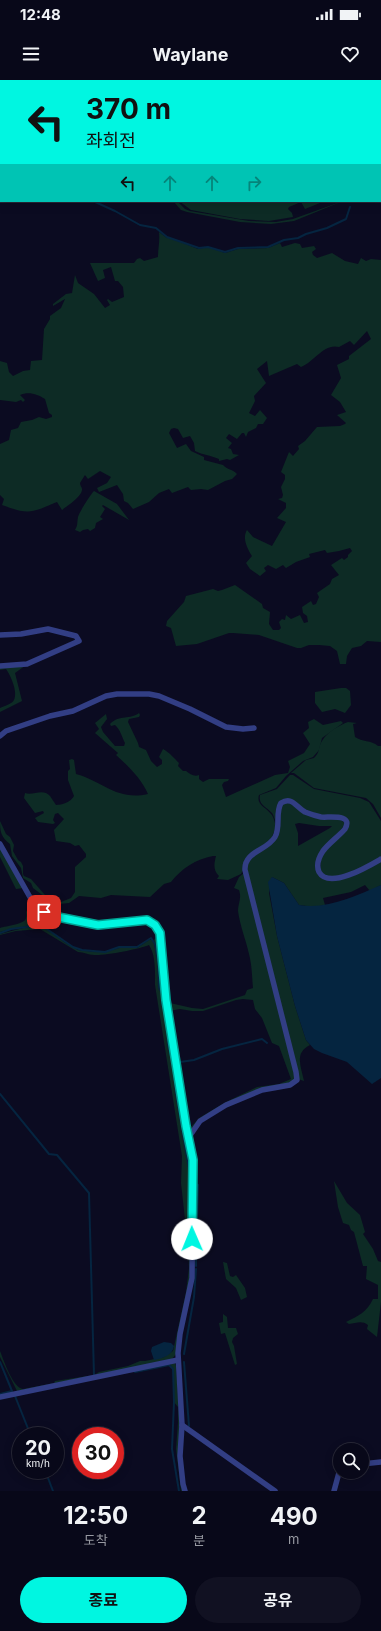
<!DOCTYPE html>
<html lang="ko">
<head>
<meta charset="utf-8">
<style>
  body { margin:0; font-family:Inter,"Noto Sans KR",sans-serif; background:#112; color:#f1f3f6; height:100vh; display:flex; flex-direction:column; font-size:15px; white-space:nowrap }
  * { box-sizing:border-box; margin:0 }
  p { font-size:13px; color:#989aa2 }
  .icon { flex:none; width:22px; height:22px; fill:none; stroke:currentColor; stroke-width:2; stroke-linecap:round; stroke-linejoin:round }
  .map { position:relative; height:1411px; overflow:hidden }
  .side { display:flex; flex-direction:column; background:#080819; flex:1 }
  .side>* { flex:none }
  .top-card { position:absolute; left:0px; top:0px; width:381px; height:122px; box-shadow:0 2px 10px #0003,0 0 0 1px #292938; background:#00f6e1; color:#111; overflow:hidden }
  .controls { position:absolute; left:333px; top:1363px; display:grid; gap:8px }
  .controls a { display:grid; place-items:center; width:36px; height:36px; border-radius:50%; background:#080819; box-shadow:0 2px 10px #0003,0 0 0 1px #292938; font-size:20px }
  .speed { position:absolute; left:12px; top:1347px; display:flex; gap:8px; font-size:20px; font-weight:700; text-align:center }
  .speed>* { display:grid; place-content:center; width:52px; height:52px; border-radius:50%; background:#080819; box-shadow:0 2px 10px #0003,0 0 0 1px #292938; line-height:1 }
  .speed small { font-size:10px; font-weight:400 }
  .speed .limit { border:6px solid #d22; background:#fff; color:#111 }
  .pin { position:absolute; display:grid; place-items:center; width:34px; height:34px; color:#fff; margin:-17px; border-radius:8px; box-shadow:0 2px 6px #0006 }
  .me { position:absolute; width:44px; margin:-22px; rotate:359deg; stroke-linejoin:round; filter:drop-shadow(0 0 3px #0008) }
  .turn { display:flex; align-items:center; gap:14px; height:84px; padding:0 20px; font-size:18px }
  .turn .icon { width:52px; height:52px; stroke-width:2.5 }
  .turn b { display:block; font-size:28px; line-height:34px }
  .lanes { display:flex; align-items:center; height:38px; padding:0 20px; background:#0003; justify-content:center; gap:20px; direction:ltr }
  .lanes .off { opacity:.35 }
  .eta { display:flex; justify-content:space-evenly; align-items:center; height:68px; text-align:center }
  .eta b { font-size:24px; font-weight:700; line-height:28px }
  .primary-button { display:flex; gap:8px; margin-top:auto; padding:8px 20px }
  .primary-button a { flex:1; height:46px; border-radius:24px; background:#00f6e1; color:#111; font-size:16px; font-weight:700; line-height:46px; text-align:center }
  .primary-button a+a { background:#112; color:#f1f3f6 }
  .status { display:flex; justify-content:space-between; align-items:center; height:28px; padding:0 20px; background:#080819; direction:ltr }
  .status svg { height:11px; fill:currentColor }
  header { display:flex; justify-content:space-between; align-items:center; height:52px; padding:0 20px; background:#080819; font-size:18px; font-weight:700 }
  .map>svg:first-child { display:block }
</style>
</head>
<body>
<div class="status"><b>12:48</b><svg viewBox="0 0 49 12"><path d="M0 12V9h3v3zM5 12V6h3v6zM10 12V3h3v9zM15 12V0h3v12zM26 1h20v11H26zM47 4h2v5h-2z"/></svg></div>
<header><svg class="icon" aria-label="menu" viewBox="0 0 24 24"><path d="M4 6h16M4 12h16M4 18h16"/></svg>Waylane<svg class="icon" aria-label="heart" viewBox="0 0 24 24"><path d="M12 20l-8-8c-3-5 5-10 8-4 3-6 11-1 8 4z"/></svg></header>
<div class="map">
<svg width="381" height="1411" viewBox="0 0 381 1411">
  <rect width="100%" height="100%" fill="#0b0b21"/>
  <!-- green -->
  <g fill="#0d2b25" fill-rule="evenodd">
    <path d="M0,0H144L1,1V94Z"/>
    <path d="M173,121H177L185,129L190,131L249,141L276,142L293,139L343,121L294,141L271,144L240,142L187,132L181,130Z"/>
    <path d="M179,121H325L305,129L301,122L289,127L288,129L292,133L293,137L269,141L240,139L191,130Z"/>
    <path d="M159,152L167,158H171L198,169L208,167L225,173L238,169L268,168L280,163L282,167L295,163L300,164L302,168L314,166L316,169L312,172L313,175L317,178L332,173L345,181L358,184L361,178L366,181L371,179L381,180V562L367,561L361,566L352,568L347,576L346,584H340L337,571L330,566L319,565H309L301,568H297L259,555L233,553H229L197,564L176,566L171,548L166,546L167,541L184,522L186,516L213,509L218,511L222,510L235,505L262,524L263,528L270,532L269,544L273,550H279L281,548L279,542L282,539L285,540L286,535L291,539L300,535L304,543L308,542L307,536L303,533L302,527L311,521L313,525L316,524L319,517L317,513L330,504L332,499L339,495L331,485L342,478L344,480L348,477V475L352,471L350,468L339,471L327,473L325,470L309,474L310,477L296,482L286,488L283,485L276,489L268,485L264,488L266,491L260,496L250,489L246,483L252,476C247,468 242,458 247,450L253,457L272,466L286,442L277,438L286,428V423L278,419L282,418L283,415L281,407L285,399V395L281,392L289,372L293,376L299,369L298,366L305,361L317,347L340,346L345,344L346,343L337,335L346,332L340,322L331,315L341,298L337,285L349,279V276L371,259L367,251L354,265L350,261L339,267C324,263 314,282 301,287L297,284L269,296L267,281L257,289L266,303L254,316L255,321L249,333L255,336L260,330L267,338L263,344H258L256,348L248,352L246,357L244,353H242L237,359L229,354L226,358L232,363L228,368L231,369L233,374L239,375L230,380L227,379L219,381V379C210,375 203,375 195,371L194,363L190,356L183,358L178,349L174,348L171,349L169,353L177,368L186,364L191,371L204,377V380L223,385C227,390 233,389 237,394L232,399L225,401L208,410L201,409L191,410L188,407L172,413L169,409L159,413L149,422L133,429L128,423L124,421L123,414L117,405L99,412L97,408L107,403L111,397L100,391L88,399L85,395L80,403C80,406 82,407 82,409C83,416 66,427 62,430L57,422C31,433 29,435 2,425L4,419L0,415V364L9,360L11,350L18,348L21,342L32,340L39,337L46,339L52,337V335L49,333L45,319C38,314 28,311 20,315L25,320L23,322L21,320L16,322L0,320V281L7,283L9,292L13,296L23,291L30,290L31,281L42,280L44,249L50,239V236L61,228L65,219L53,226V224L66,214L72,213L75,195L78,203L94,214L105,228L110,225L107,220L108,219L112,222L124,217L123,207L118,201H115L111,187L103,190L105,198L98,201L90,183H134L137,179L140,178L144,181L158,177C158,168 160,162 159,152Z"/>
    <path d="M94,411L117,424L129,440L103,425L102,426L105,429L100,437L103,439L96,443L95,448L90,451L88,449L83,450L80,452L75,450C78,445 77,443 78,437C80,431 90,415 94,411Z"/>
    <path d="M26,585L15,593L22,621L0,632V628C4,626 12,624 14,620C18,612 11,596 6,589L0,590V587Z"/>
    <path d="M341,608H346L350,611L351,625L345,633L335,629L322,632L315,623V612Z"/>
    <path d="M139,633L140,635L139,637L129,639L128,642L138,663L139,667L146,670L151,681L157,687L162,684V680L159,677L163,669C170,673 174,678 179,683L178,686L183,691H186C190,694 194,697 199,695V699L203,702L209,699H229L228,701L224,702L222,705L226,717L275,695L288,693L290,687L288,681L304,673L310,664L303,653L309,648L308,642L314,639L323,645L341,641L343,643L322,658L319,670L313,677L303,681L286,696L276,708L259,715C256,725 266,727 271,734C274,737 275,743 276,747L270,762L252,773L241,794L228,800L217,799L219,796C213,790 214,784 216,776H213C196,779 181,789 171,802L164,804L150,817L111,815L101,818L79,816L69,823L59,824L45,817L33,808L31,803L23,798L21,788L12,776L10,764C1,757 0,752 0,741L6,754L10,757L14,765L13,771L18,780L21,782L23,786V794L24,796L31,799L45,815L61,822L71,818L75,812V787L86,777V774L79,765L75,766L70,763L56,761L54,750L64,739L58,733L55,734L53,740L55,743L53,744L38,742L35,738L44,733L43,731L35,733L24,718L25,713C33,716 43,708 50,716C52,719 54,722 56,725C62,725 71,722 74,716L68,700V691L70,689L69,680L72,679L74,680L76,694C104,702 117,721 148,714C141,698 129,687 116,675L118,673L95,653L99,649L95,643L106,634L107,639L101,647L103,652L115,666H124L125,663C122,657 120,649 115,645L111,646L110,644C120,634 130,640 139,633Z"/>
    <path d="M348,642L357,643L353,644L355,657C362,662 371,660 378,666H381V738L373,724L366,718L314,708L294,693H291L306,680L314,678C320,673 318,667 322,661C327,652 340,645 348,642Z"/>
    <path d="M290,695H293L314,709L360,718L369,722L381,741V778L353,792L327,798L320,790L321,776L342,753L347,741L322,736L282,720L277,745C275,741 274,736 272,733C267,727 258,725 260,715L277,709Z"/>
    <path d="M286,721L305,733L337,737L346,744L326,766L318,790L330,800L381,780V805L370,811L365,805L351,812L323,818L325,825L314,827L299,825L284,803L272,797L269,813L277,856L295,926L306,960L310,965C294,973 301,986 304,1001L298,999L247,795L248,780L274,760L279,729ZM299,743L319,746H332L330,748L298,766V753L295,744Z"/>
    <path d="M0,766L24,808L16,809L0,777Z"/>
    <path d="M245,792L297,997L295,1001L282,1006L262,1009L226,1024L200,1040L190,1052L187,1046L178,982H180L188,1043L191,1047L199,1038L224,1023L257,1007L279,1004L291,999L279,966L272,963L262,938L255,929L253,920L243,919L236,920L203,931H192L180,929L169,931L161,853L155,844L148,840L151,839L159,846L162,852L170,923L192,928L203,929L245,915L247,910L253,908C252,897 252,885 249,874C246,860 240,846 238,831C238,823 242,819 239,810L234,808L239,797Z"/>
    <path d="M26,831L41,844L11,849L0,852V848C6,846 26,844 26,838C27,835 26,833 26,831Z"/>
    <path d="M35,845L43,846L64,862L78,870L95,872H105L119,868H137L149,860H153L158,882L159,908L163,915L162,923L165,933L168,965L172,983L190,1100L191,1101L177,1012L173,982L169,965L166,932L163,923L164,915L160,908L159,882L154,860L159,854L167,932L192,1080L190,1133L191,1178L189,1210L178,1254L177,1273L172,1279L164,1281L17,1311L0,1277V1271C4,1281 13,1308 23,1309L54,1303L55,1301L94,1295L99,1292L128,1286L140,1281H145L164,1277L173,1271L186,1212L189,1188L188,1167L181,1103L182,1076L155,905C155,893 156,875 149,865C140,869 103,876 94,875C88,875 84,872 78,872L40,849L16,851L0,855V854Z"/>
    <path d="M334,1101L347,1123L360,1135L365,1152L363,1154L373,1169L378,1181L381,1182V1222L377,1257L367,1249L368,1245C362,1240 356,1243 349,1244L346,1242C358,1236 367,1232 373,1219H378V1205L366,1199L367,1186H363L354,1152L351,1150L349,1145L343,1143L338,1127Z"/>
    <path d="M223,1182L227,1183L230,1196L233,1197L236,1195L245,1208L247,1217L241,1220L236,1208L226,1199Z"/>
    <path d="M223,1234L227,1237L228,1248H236L238,1254L233,1258L232,1262L234,1266L237,1284L235,1285L225,1253L221,1254L219,1243L223,1242Z"/>
    <path d="M175,1283L176,1286L184,1411H181L176,1369L178,1342V1327L174,1322L173,1288L170,1285H168Z"/>
  </g>
  <!-- water -->
  <g fill="#052540">
    <path d="M272,797L284,803L299,825C326,830 356,816 381,805V998L372,1004L347,982L322,973L314,969L306,960L295,926L277,856L268,802Z"/>
    <path d="M164,1262L171,1263L174,1266C172,1276 163,1278 154,1280L151,1271L152,1267Z"/>
  </g>
  <g fill="none" stroke-linecap="round" stroke-linejoin="round">
    <!-- stream -->
    <g stroke="#052540" stroke-width="2">
      <path d="M0,104L1,103"/>
      <path d="M93,121L115,131L140,145L156,148L167,157L199,168L208,167L225,172L238,168L268,167L284,160L298,158L306,154L327,148L346,139L350,127"/>
      <path d="M0,853L11,849L41,845L73,867L82,870L105,872L119,867H137L151,858L155,864L158,882L159,908L163,915L162,923L166,937"/>
      <path d="M167,943L168,965L173,983L176,1013L191,1101"/>
      <path d="M180,982L194,980L222,969L262,959L267,963"/>
      <path d="M0,1014L49,1074L57,1075L89,1113L94,1295"/>
      <path d="M196,1174L198,1105L196,1104"/>
      <path d="M196,1177V1186"/>
      <path d="M184,1274L194,1217L196,1189"/>
      <path d="M0,1282L12,1311L0,1314"/>
      <path d="M184,1282L189,1346"/>
      <path d="M135,1292L169,1285L173,1289L174,1322L172,1369L179,1411"/>
      <path d="M15,1316L31,1356"/>
      <path d="M45,1390L53,1411"/>
    </g>
    <!-- minor -->
    <g stroke="#323e84" stroke-width="5.5">
      <path d="M0,555L21,554L48,549L76,556L79,561L27,584L0,586"/>
      <path d="M0,656L6,651L50,636L73,631L106,616L117,614H149L159,616L190,629L226,647L243,649L254,648"/>
      <path d="M0,764L31,819L44,832L58,837L98,845L147,841L155,845L161,853L169,940L177,982L187,1046L193,1080L192,1198L180,1254L178,1273L182,1345L180,1376L183,1404L185,1411"/>
      <path d="M189,1057L200,1041L226,1025L262,1010L290,1005L297,1000L296,992L245,790C244,771 267,771 275,757C281,746 275,733 281,723C292,716 296,727 305,732C310,734 316,736 321,737C328,738 354,733 345,749C338,757 329,763 323,771C319,777 316,785 319,792C329,810 369,786 381,779"/>
      <path d="M0,1317L178,1280"/>
      <path d="M182,1345L275,1411"/>
      <path d="M362,1384L381,1382"/>
      <path d="M334,1411L340,1389"/>
    </g>
  </g>
  <g fill="none" stroke-linecap="round" stroke-linejoin="round">
    <defs>
      <path id="route" d="M44,832L58,837L98,845L147,840L155,845L160,853L166,920L186,1046L193,1080L192,1159"/>
    </defs>
    <!-- route casing -->
    <use href="#route" stroke="#00a092" stroke-width="10"/>
    <!-- route -->
    <use href="#route" stroke="#00f6e1" stroke-width="7"/>
  </g>
</svg>
<div class="controls">
<a><svg class="icon" aria-label="search" viewBox="0 0 24 24"><circle cx="10" cy="10" r="6"/><path d="M15 15l6 6"/></svg></a>
</div>
<div class="speed"><div>20<small>km/h</small></div><div class="limit">30</div></div>
<div class="pin" style="left:44px;top:832px;background:#d93025"><svg class="icon" aria-label="arrive" viewBox="0 0 24 24"><path d="M6 21V4h12l-3 4 3 4H6"/></svg></div>
<svg class="me" style="left:192px;top:1159px" viewBox="-20 -20 40 40"><circle r="19" fill="#fff"/><path d="M0-13L10 11 0 6-10 11z" fill="#00f6e1"/></svg>
<div class="top-card">
<div class="turn"><svg class="icon" aria-label="left" viewBox="0 0 24 24"><path d="M17 20v-9H6M10 6l-5 5 5 5"/></svg><div><b>370 m</b>좌회전</div></div>
<div class="lanes"><svg class="icon" aria-label="left" viewBox="0 0 24 24"><path d="M17 20v-9H6M10 6l-5 5 5 5"/></svg><svg class="icon off" aria-label="ahead" viewBox="0 0 24 24"><path d="M12 20V5M6 11l6-6 6 6"/></svg><svg class="icon off" aria-label="ahead" viewBox="0 0 24 24"><path d="M12 20V5M6 11l6-6 6 6"/></svg><svg class="icon off" aria-label="right" viewBox="0 0 24 24"><path d="M7 20v-9h11M14 6l5 5-5 5"/></svg></div>
</div>
</div>
<section class="side">
<div class="eta">
<div><b>12:50</b><p>도착</p></div>
<div><b>2</b><p>분</p></div>
<div><b>490</b><p>m</p></div>
</div>
<div class="primary-button"><a>종료</a><a>공유</a></div>
</section>
</body>
</html>
